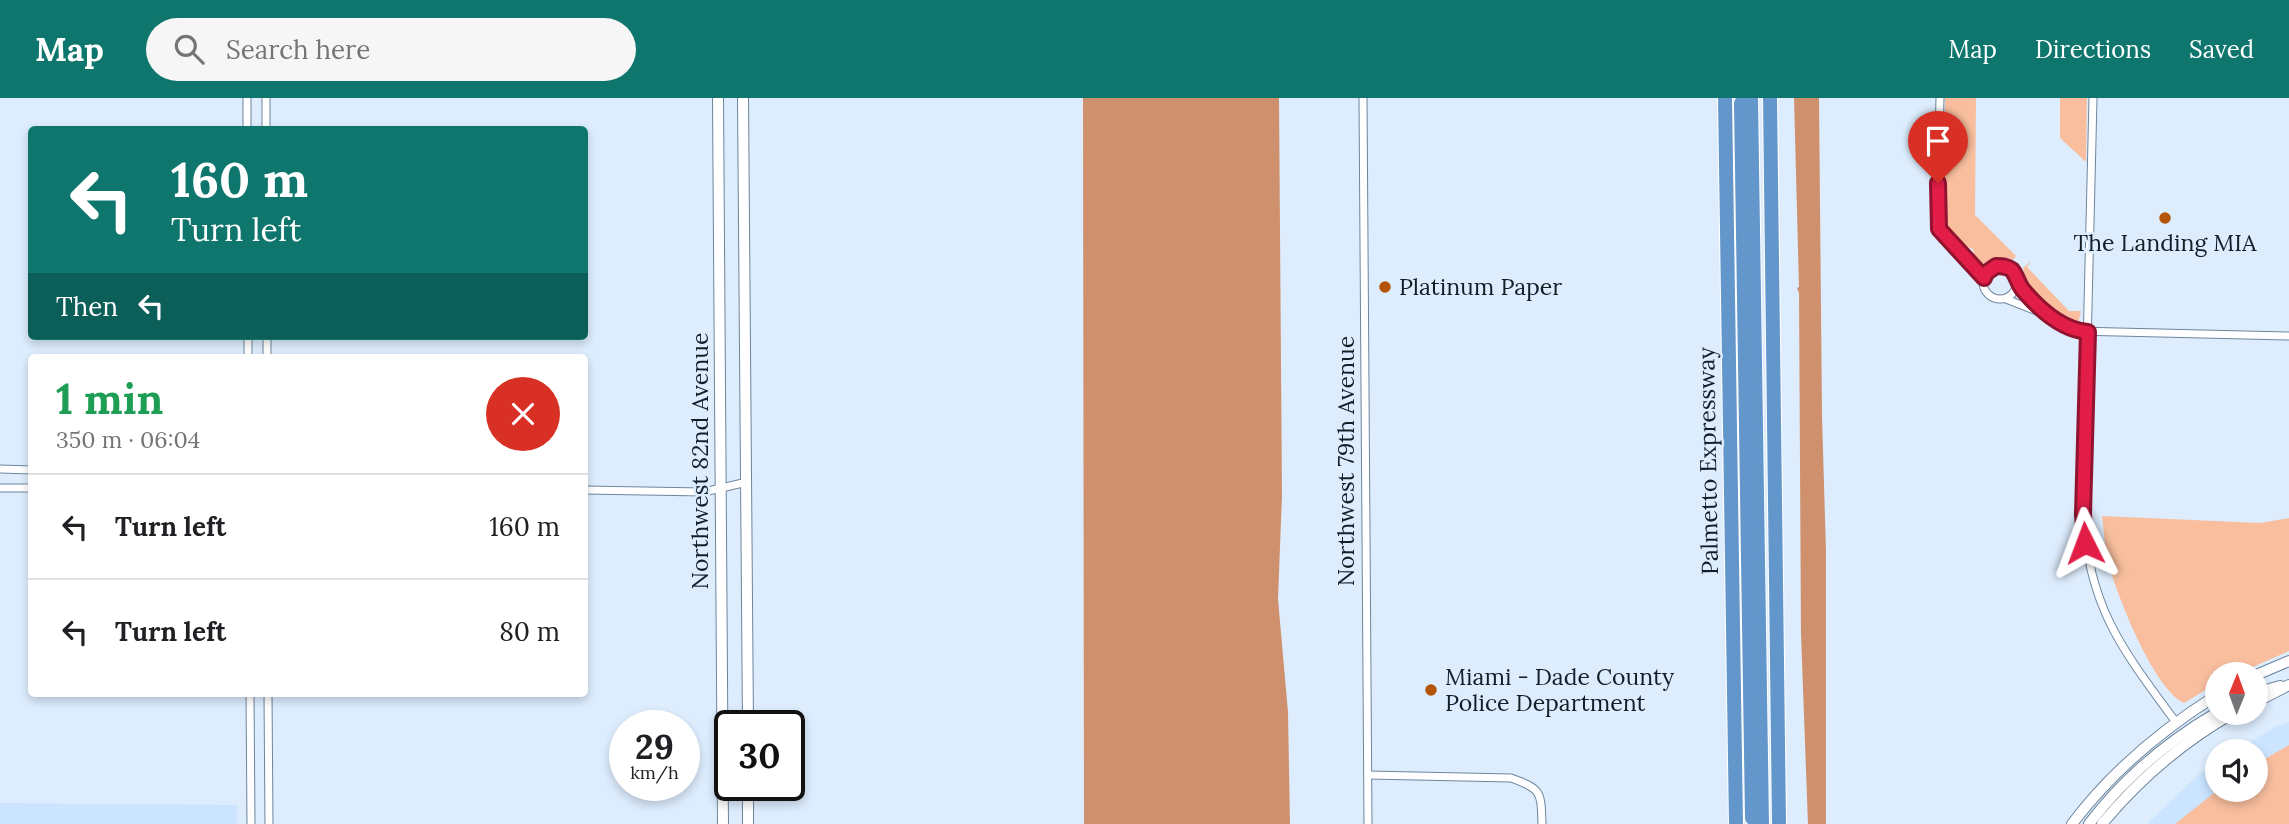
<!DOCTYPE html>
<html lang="en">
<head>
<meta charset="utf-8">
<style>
  body { margin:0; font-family:Lora,serif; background:#f6f6f6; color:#202124; height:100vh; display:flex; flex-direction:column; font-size:26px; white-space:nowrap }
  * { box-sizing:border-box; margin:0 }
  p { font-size:23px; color:#757577 }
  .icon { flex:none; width:38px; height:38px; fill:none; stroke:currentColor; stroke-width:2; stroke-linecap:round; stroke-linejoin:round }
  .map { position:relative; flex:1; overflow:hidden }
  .panel { position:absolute; left:28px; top:256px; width:560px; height:343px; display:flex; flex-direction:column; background:#fff; border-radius:7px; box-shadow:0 4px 10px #0003 }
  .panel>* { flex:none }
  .guide { position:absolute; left:28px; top:28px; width:560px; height:214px; border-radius:7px; box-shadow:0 4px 10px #0003; background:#0f766e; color:#fff; overflow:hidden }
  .needle { width:46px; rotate:1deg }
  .buttons { position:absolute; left:2205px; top:564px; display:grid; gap:14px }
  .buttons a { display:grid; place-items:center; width:63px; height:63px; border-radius:50%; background:#fff; box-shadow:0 4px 10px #0003; font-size:35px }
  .speed { position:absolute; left:609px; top:612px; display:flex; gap:14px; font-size:35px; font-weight:700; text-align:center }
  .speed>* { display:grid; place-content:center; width:91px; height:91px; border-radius:50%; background:#fff; box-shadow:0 4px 10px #0003; line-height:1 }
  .speed small { font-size:18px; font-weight:400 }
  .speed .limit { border:4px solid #111; border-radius:10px; background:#fff; color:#111 }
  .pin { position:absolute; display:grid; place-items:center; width:60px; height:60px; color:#fff; margin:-72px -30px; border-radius:50% 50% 50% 0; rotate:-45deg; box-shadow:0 0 7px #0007 }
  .pin .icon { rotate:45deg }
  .me { position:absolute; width:77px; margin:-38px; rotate:357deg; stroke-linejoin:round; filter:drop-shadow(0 0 5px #0008) }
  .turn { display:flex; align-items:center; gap:24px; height:147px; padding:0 28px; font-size:32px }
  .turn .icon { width:91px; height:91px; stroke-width:2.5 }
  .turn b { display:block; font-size:49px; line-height:60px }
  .then { display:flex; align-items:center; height:66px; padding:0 28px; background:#0003; gap:14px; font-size:26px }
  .round { display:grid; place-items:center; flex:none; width:74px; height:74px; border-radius:37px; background:#f6f6f6 }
  .headline { display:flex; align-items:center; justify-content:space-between; height:119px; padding:0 28px }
  h1 { font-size:42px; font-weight:800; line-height:52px; color:#1e9e55 }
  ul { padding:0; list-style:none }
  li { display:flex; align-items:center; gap:21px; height:105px; padding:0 28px; border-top:2px solid #e0e0e0 }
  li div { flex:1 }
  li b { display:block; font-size:26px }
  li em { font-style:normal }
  header { display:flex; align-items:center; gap:42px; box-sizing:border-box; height:98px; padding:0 35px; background:#0f766e; color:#fff }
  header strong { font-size:33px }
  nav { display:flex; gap:38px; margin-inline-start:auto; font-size:24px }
  .search { width:490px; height:63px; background:#f6f6f6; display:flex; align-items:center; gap:18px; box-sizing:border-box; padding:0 24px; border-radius:38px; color:#757577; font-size:26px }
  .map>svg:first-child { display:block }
</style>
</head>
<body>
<header>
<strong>Map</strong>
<div class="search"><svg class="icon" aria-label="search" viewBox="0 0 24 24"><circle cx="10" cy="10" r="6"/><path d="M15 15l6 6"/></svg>Search here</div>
<nav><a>Map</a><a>Directions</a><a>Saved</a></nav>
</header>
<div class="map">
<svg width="2289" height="726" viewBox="0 0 2289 726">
  <rect width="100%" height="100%" fill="#ddedfe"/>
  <!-- built -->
  <g fill="#cbe4ff">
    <path d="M2289,624V726H2147L2197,678L2217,665V691H2256V653H2237L2275,629Z"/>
    <path d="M0,705L237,707V726H0Z"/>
  </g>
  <!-- green -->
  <g fill="#f8be9e">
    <path d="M1945,0H1976L1975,117L2016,158L2014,161L1994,160L1980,167L1975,161L1973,151L1968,149L1964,152L1943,127Z"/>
    <path d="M2060,0H2087L2086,64L2060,40Z"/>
    <path d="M2031,163L2027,169L2069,213H2081L2078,226L2068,224L2029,194L2023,170Z"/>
    <path d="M2102,418L2260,425L2289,420V553L2237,576H2217V585L2184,605C2154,591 2118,500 2109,467C2105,452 2104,434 2102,418Z"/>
    <path d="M2289,647V726H2175L2219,691H2256V666Z"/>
  </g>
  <!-- water -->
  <g fill="#cf906d">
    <path d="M1083,0H1279L1282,397L1278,501L1288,614L1290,726H1084Z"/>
    <path d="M1794,0H1819L1822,318L1826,454V726H1808L1801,536L1799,195L1797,190L1799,189Z"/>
  </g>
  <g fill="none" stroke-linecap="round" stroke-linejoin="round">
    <defs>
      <g id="street">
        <path d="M247,0V32"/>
        <path d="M266,0V32"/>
        <path d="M1363,0L1368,726"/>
        <path d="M1940,0L1937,127L1943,138L1984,180"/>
        <path d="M2093,0L2083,416C2089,510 2122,551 2175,623"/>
        <circle cx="2000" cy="184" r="17"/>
        <path d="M2016,179C2024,201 2054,226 2075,233L2289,238"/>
        <path d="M2006,201L2047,217"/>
        <path d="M248,238V259"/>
        <path d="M267,238V259"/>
        <path d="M0,371L32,372"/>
        <path d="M0,390H32"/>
        <path d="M584,392L704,394L747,384"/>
        <path d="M250,595L251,726"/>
        <path d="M268,595L269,726"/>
        <path d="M1368,677L1511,680C1542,691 1541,694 1542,726"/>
      </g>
      <g id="secondary">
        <path d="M718,0L723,726"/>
        <path d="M743,0L748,628"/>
        <path d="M2256,577L2289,563"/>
        <path d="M2256,595L2280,588"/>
        <path d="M2256,604L2289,587"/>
        <path d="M748,688V726"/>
        <path d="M2072,726C2112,673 2161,632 2217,597"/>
        <path d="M2089,726C2124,680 2168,643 2218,614"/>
        <path d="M2102,726C2139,681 2184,643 2235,614"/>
      </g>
      <g id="highway">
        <path d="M1725,0L1736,726"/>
        <path d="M1751,0L1762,726"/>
        <path d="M1770,0L1779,726"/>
        <path d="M1741,5L1752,720"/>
      </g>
    </defs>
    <!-- street casing -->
    <use href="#street" stroke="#6d859e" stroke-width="9"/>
    <!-- secondary casing -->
    <use href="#secondary" stroke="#6d859e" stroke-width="12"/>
    <!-- highway casing -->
    <use href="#highway" stroke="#fff" stroke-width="16"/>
    <!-- street -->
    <use href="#street" stroke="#fff" stroke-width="7"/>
    <!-- secondary -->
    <use href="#secondary" stroke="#fff" stroke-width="10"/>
    <!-- highway -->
    <use href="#highway" stroke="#6396ca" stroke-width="14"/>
  </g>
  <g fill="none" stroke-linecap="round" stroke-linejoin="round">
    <defs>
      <path id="route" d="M1938,85L1939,131L1984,180L1986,175L1996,168C2002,168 2007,168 2012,172C2017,178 2018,186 2023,192C2040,212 2062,232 2088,234L2083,416L2085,445"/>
    </defs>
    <!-- route casing -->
    <use href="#route" stroke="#92132f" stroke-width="18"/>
    <!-- route -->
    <use href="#route" stroke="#e11d48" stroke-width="12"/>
  </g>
  <!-- markers -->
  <g fill="#b35407" stroke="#ddedfe" stroke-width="2.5">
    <circle cx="2165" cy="120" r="7"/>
    <circle cx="1385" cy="189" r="7"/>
    <circle cx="1431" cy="592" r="7"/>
  </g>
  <g text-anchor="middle" stroke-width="5" stroke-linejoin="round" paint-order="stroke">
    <!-- poi labels -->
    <g font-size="23" fill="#141e27" stroke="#ddedfe" text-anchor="start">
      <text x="2165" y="153" text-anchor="middle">The Landing MIA</text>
      <text x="1399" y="197">Platinum Paper</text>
      <text x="1445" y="587">Miami - Dade County<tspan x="1445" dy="26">Police Department</tspan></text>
    </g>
    <!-- street labels -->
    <g font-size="23" fill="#141e27" stroke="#ddedfe">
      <text transform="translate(700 363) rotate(-90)" y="8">Northwest 82nd Avenue</text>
      <text transform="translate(1346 363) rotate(-90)" y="8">Northwest 79th Avenue</text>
      <text transform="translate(1708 363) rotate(-91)" y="8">Palmetto Expressway</text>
    </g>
  </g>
</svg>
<div class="buttons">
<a><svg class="needle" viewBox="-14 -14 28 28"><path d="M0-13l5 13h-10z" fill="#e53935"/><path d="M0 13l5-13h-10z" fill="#757577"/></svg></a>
<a><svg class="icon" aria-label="sound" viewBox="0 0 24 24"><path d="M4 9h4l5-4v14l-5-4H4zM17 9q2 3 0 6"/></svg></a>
</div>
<div class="speed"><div>29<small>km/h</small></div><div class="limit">30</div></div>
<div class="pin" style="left:1938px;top:85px;background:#d93025"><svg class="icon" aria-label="arrive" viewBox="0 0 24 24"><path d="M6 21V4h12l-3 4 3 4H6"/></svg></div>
<svg class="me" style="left:2085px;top:445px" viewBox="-20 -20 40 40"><path d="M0-17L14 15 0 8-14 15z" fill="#e11d48" stroke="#fff" stroke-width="4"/></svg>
<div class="guide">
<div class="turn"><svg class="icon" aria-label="left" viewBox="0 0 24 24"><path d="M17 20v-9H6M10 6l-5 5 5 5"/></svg><div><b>160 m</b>Turn left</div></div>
<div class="then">Then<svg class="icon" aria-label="left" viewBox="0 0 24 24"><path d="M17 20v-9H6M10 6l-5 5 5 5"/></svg></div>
</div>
<section class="panel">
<div class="headline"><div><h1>1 min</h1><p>350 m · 06:04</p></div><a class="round" style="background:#d93025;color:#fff"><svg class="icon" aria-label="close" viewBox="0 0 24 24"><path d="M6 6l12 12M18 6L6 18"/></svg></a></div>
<ul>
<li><svg class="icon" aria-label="left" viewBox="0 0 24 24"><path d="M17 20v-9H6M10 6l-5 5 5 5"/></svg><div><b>Turn left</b></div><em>160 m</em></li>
<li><svg class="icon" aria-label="left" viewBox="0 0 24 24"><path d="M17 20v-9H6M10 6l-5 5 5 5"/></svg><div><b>Turn left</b></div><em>80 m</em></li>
</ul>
</section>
</div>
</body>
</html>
